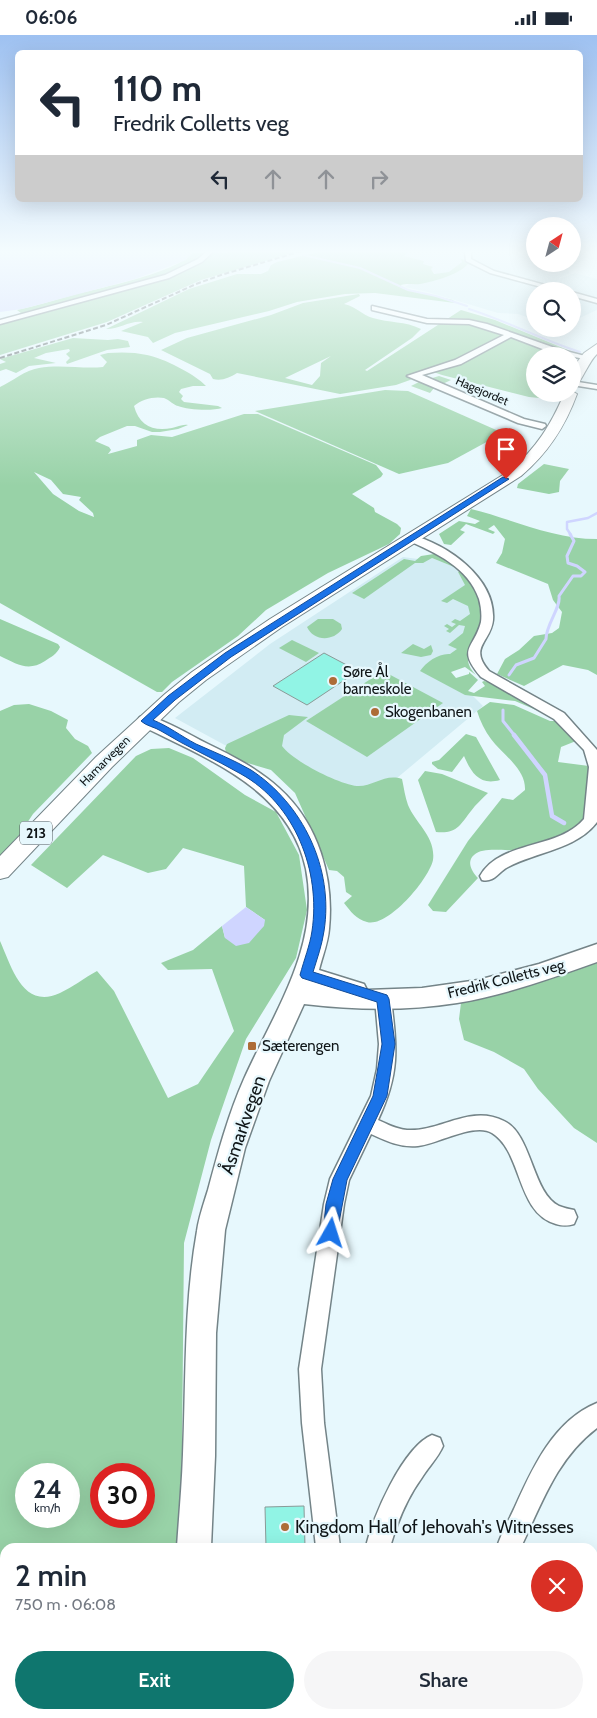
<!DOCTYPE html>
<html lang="en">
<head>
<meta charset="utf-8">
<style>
  body { margin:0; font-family:Cabin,sans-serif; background:#f6f6f7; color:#1f2937; height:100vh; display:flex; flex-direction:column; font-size:19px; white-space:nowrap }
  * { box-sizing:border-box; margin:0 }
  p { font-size:16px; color:#747a83 }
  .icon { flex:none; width:28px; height:28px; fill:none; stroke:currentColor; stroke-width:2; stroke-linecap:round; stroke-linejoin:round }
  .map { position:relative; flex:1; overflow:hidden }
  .panel { position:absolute; left:0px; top:1508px; width:598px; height:176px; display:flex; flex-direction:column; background:#fff; border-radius:15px 15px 0 0; box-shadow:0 5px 20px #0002 }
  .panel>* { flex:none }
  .top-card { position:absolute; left:15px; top:15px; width:568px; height:152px; border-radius:8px; box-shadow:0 5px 20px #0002; background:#fff; color:#1f2937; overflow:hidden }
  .needle { width:32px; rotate:36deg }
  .controls { position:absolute; left:526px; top:182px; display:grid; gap:10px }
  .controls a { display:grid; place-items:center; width:55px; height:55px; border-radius:50%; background:#fff; box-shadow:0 5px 20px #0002; font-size:25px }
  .speed { position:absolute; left:15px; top:1428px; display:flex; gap:10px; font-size:25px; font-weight:700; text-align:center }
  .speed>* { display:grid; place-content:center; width:65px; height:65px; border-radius:50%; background:#fff; box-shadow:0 5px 20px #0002; line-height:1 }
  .speed small { font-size:12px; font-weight:400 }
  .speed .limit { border:8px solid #d22; background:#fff; color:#111 }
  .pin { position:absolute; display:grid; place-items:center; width:42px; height:42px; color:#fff; margin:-51px -21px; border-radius:50% 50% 50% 0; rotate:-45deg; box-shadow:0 0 5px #0007 }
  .pin .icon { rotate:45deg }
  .me { position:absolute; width:55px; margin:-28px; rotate:6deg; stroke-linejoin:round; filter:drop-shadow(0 0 4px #0008) }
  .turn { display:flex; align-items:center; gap:18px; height:105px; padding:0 15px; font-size:22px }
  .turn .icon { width:65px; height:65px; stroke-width:2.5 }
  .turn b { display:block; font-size:35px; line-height:42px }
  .lanes { display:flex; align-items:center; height:48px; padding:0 15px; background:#0003; justify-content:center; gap:25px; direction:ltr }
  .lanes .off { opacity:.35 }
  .round { display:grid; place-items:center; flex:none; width:52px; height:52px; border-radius:26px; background:#f6f6f7 }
  .headline { display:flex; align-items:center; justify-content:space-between; height:85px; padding:0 15px }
  h1 { font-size:30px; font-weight:600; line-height:38px }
  .cta { display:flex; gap:10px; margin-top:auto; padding:10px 15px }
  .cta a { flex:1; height:58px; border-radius:30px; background:#0f766e; color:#fff; font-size:20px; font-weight:600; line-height:58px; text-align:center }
  .cta a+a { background:#f6f6f7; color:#1f2937 }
  .status { display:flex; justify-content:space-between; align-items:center; height:35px; padding:0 25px; background:#fff; direction:ltr }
  .status svg { height:14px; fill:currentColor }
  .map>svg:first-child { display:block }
</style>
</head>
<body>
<div class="status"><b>06:06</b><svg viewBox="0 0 49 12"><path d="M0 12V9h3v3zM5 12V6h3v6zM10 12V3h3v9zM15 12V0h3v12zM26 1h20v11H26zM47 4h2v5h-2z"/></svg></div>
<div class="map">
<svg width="597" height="1683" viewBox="0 0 597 1683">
  <rect width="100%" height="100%" fill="#e7f8fd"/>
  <!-- built -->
  <g fill="#d2ecf3">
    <path d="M411,215H535V229H572L573,215H589L584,225L567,234L570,238L554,245L575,238L597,244V265L544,249L562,256H535V285L518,279L498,278L428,257L405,252L412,247L439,242L428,232L405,222V217Z"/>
    <path d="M572,260L597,267V275L573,286Z"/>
    <path d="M403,522L418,524L432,523L459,534L458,537L466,551L471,579L461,614L436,640L473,661L483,671L397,743L378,754L337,767L232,714L175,683L270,609Z"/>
  </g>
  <!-- green -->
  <g fill="#98d2a7" fill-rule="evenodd">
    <path d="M236,215H284L292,218L201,245L107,287L0,320V289L26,282L17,275C36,271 54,265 73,260C99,253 177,238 192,218H227Z"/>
    <path d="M327,215H410L404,221L424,226L423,229L433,232L431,234L434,239L449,237L462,227L460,223L485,236L468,229C458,240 435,246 420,249C414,250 407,248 401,250L402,253L453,265L455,268L375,258L345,259L297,267L269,276L175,298L153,308L148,302L121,296L143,287C130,285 120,294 106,294L189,254L237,239H261L268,236L271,230L277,227Z"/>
    <path d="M359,259L360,261L344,269C357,272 362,280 373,283C389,288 405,286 421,294L412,303L365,335L367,336L461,275L495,285L575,318L573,328L572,321H535V359H563L560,365L529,362L442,340L425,334L410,345L396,350L340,359L237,338C229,343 222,346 213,344L210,339L161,315L187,303L271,280L303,268ZM331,321L321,328L320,341L312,350L285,343Z"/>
    <path d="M73,303L108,305L118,304L128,306L130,312L107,315L67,329L66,327L70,323L66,319L70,316L69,314L46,318L34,323L56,328L29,331L16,338L6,334L0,336V329L6,327L0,324Z"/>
    <path d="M108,318C120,317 135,317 147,320C163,323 195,339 206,351H193L181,354L179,357L183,361L181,364L184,367L218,371L222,373C213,376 187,375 178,371C173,370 170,365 164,363C155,361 141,364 134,371C139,390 153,397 172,393C178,392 182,389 188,390L178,394L160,397H152L135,391H127L100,402L95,406L109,412L111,415L108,419L137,411V405L151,400L172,402L244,379H258L376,430L383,439L381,442L352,459L374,473L375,477L397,489L401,493L400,499L389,509L328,538L266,575L238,601L172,647L162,657H157L0,568V352C13,346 25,335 39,333C60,329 82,334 103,332L107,327L100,320ZM34,437L51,445L63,459L81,462L79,465L93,478L94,482L79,476L53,459Z"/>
    <path d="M439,341L451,345L434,353L430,358L411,351L419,347Z"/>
    <path d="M385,355L408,356L503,398L448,428L399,439L255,376Z"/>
    <path d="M544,429L569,434L560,446L559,457L549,459L517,453L518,449Z"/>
    <path d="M471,474C512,484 553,504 597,504V640L588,635L563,630L524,651L497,639L505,624L519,615L534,601L552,598L559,593L562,577L553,565L548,549L496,528L502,518L505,504L494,490L488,494L495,497L493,499L466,489L460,495L465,497L451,510L444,509L439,499L459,486L475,489L480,486L467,481Z"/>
    <path d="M434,519L446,524L459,534L432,523L423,528H415L364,564L352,558L404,524L415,526L421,521Z"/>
    <path d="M462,534C473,548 483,563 482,583C481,603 455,619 476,640L465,632L451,637L456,643L469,639V637L478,645L468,656L474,658L485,651L482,647L484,646L492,648L548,680L515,666L465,660L420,636C426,627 439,618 450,619L457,614L448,610L463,598L465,591L459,590L450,598L446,596L449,594L444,591L447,589L452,592L456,589L451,587L455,584L460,586L470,579L468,571L453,564L447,568L441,566L465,550L458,537Z"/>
    <path d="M0,584L58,609L60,612C57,619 51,622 45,626C28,637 17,629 0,621Z"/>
    <path d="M318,584H333L341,589L342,594C333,607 313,606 307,592Z"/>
    <path d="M292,605L319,618L306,627L279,613Z"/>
    <path d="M413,609L424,614L431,610L433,616L431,620L421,622L401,618Z"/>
    <path d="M383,636L443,668L367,722L306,686Z"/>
    <path d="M490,667L514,670L550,686H557L576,706L561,712L558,727L589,731C589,745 591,773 583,785C572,802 532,811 513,815C502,816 483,812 474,820C466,827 472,837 478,843L446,877L433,876L428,870L468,806L502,763L513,765L525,755C526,734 503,720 491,704C485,696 480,686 477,676Z"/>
    <path d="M29,669L51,676L68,685L66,693L75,704L88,711L92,718L33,779L13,809L0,823V676L14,670Z"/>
    <path d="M289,680L308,682L284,700L282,711C293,726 338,749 357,751C373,752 385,738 402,744C404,753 405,762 408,770C416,789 436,802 433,825C429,844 388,893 367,887C356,884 351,877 344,868L352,861L346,857L344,842L337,836L329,835L295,758L271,735L234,724L226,718L225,713L227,709Z"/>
    <path d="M466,699L476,702L500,745C479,751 471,737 464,721L452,737L438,734L432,729V727L439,725Z"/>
    <path d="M169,713L193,723L245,760L276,777L299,820L307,875L296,923L246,1004L211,1105L184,1208L181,1512H5V1679H158L157,1683H0V906C12,933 23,975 60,958C73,952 84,943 97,936L114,956L168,1063L198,1049L234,996L212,934L168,935L161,928L193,915L222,891L225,903L265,885L246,872L244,831L183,813L166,834L148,838L103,820L67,853L31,830L136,721L151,714ZM26,1439H69V1481H26ZM101,1439H144V1481H101Z"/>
    <path d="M425,736L442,739L488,758C482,764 476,769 471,776C460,790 457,799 436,797L418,745Z"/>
    <path d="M597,928V1108L574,1093L538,1054L524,1034L494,1017L464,1005L459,984L461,968Z"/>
  </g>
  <!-- water -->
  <g fill="#cfd5ff">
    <path d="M0,215H193V216L186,225L135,244L22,274L0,277Z"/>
    <path d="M246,872L265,885L264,891L249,908L236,911L225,903L222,891Z"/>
  </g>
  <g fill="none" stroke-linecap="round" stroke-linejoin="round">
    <!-- stream-far3 -->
    <g stroke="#cfd5ff" stroke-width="2">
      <path d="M287,215L292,217"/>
      <path d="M215,217L231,215"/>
      <path d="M303,220L360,233L408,255L436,261L467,271"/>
      <path d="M469,274C507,286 542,305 580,317"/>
    </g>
    <!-- stream-far2 -->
    <path stroke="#cfd5ff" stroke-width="2.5" d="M571,500L567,494V487L588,483L597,478"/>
    <!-- stream-far1 -->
    <g stroke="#cfd5ff" stroke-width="3">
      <path d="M509,640L516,630L534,623L546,604C546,589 561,573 559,561L573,541H581L585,537L577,531L568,528L567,521L574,506L570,499"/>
      <path d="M503,675V686L515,701"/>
    </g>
    <!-- stream -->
    <path stroke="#cfd5ff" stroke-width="4.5" d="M514,700L545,740L552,781L564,788"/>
  </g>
  <!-- building -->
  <g fill="#91f4e5" stroke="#8a9a97">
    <path d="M324,618L358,636L307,670L273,651Z"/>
    <path d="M304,1471L305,1512H266L265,1472Z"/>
  </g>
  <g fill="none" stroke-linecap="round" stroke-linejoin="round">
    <defs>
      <g id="street">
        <path d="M208,215H215L202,227L169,243L0,289V285L165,240L198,224Z"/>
        <path d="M467,215H474L471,218V224L494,236L567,256H556L490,238L466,226L465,218Z"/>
        <path d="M572,257L597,264V268L572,261Z"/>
        <path d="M372,271L427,284L469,285L487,289L558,314L589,322L585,324L553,318L511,302L461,329L422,340L524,384L545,389L546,391L542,394L518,388L407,341L455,325L504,300L469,289L427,288L372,275Z"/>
        <path d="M572,346L597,350V354L572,350Z"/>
        <path d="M411,500C447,509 496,543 493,585C491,607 468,612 489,636L564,678L597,715V787C577,814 536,817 508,832C498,837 494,848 482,845L480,841C500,805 558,815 584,784L589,732L584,715L554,684L481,642C456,613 474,614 481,587C482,580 481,571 479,564C468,532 436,518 407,505L406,503Z"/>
        <path d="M383,957L389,959L391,964C397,1014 400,1038 378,1085C387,1089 396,1094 407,1095C441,1097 470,1069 504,1086C532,1099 532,1158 559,1171C564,1173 569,1174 574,1175L577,1182L574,1189C567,1191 563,1191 556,1189C516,1178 523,1117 492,1098C475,1087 437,1109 418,1111C401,1113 386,1106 371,1099L349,1145L344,1169L321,1334L324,1388L340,1512H316L302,1388L299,1334L324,1169L330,1144L371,1061L377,1034L379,1009L375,964L377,959Z"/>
        <path d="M597,1368V1393C557,1423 542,1468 521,1512H497C501,1499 508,1487 514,1474C532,1434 553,1386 597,1368Z"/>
        <path d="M432,1400L440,1403L443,1411C438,1423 428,1432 421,1444C406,1465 397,1488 390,1512H366C372,1483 403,1412 432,1400Z"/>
        <path d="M289,1679H315L314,1683H288Z"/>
        <path d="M412,1679H439L438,1683H410Z"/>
      </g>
      <g id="secondary">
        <path d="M146,680C167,686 188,699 208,709C233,721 258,734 279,753C319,789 334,843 329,894C328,908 322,922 319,935L364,949L367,955L422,953L478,945L539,929L597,909V927C552,943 505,960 457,968C407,976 355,975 304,969L269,1046L245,1113L225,1195L216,1298L215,1421L211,1512H177C179,1481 182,1450 183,1419C186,1345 184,1269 197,1196C199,1182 204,1168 208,1155C218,1118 228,1080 244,1044C274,977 321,911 306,834C289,753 205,723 140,690L137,686L140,682Z"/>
        <rect x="172" y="1679" width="38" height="4"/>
      </g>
      <g id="primary">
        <path d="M597,309V319C588,327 579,353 572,355V334L584,318Z"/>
        <path d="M572,356L577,359C565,392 548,418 521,441L282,592L206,645L179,667L112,732L8,842L0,844V821L96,722L165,659L192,637L270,584L511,435C536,413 551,390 564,359H572Z"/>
      </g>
    </defs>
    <!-- street casing -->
    <use href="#street" stroke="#748488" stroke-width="3"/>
    <!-- secondary casing -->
    <use href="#secondary" stroke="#748488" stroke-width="3"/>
    <!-- primary casing -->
    <use href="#primary" stroke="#748488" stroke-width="2"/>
    <!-- street -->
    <use href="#street" fill="#fff" fill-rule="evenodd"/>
    <!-- secondary -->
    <use href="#secondary" fill="#fff" fill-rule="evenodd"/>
    <!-- primary -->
    <use href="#primary" fill="#fff" fill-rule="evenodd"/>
    <!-- rail -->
    <path stroke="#606a6d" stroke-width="2" stroke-dasharray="5 2.5" stroke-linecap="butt" d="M0,323L106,290L196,249L221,240L305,215"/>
  </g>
  <!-- sky -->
  <linearGradient id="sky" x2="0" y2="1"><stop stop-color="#9ec1f1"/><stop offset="0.48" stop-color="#f4fcfe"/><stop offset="1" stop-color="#f4fcfe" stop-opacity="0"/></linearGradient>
  <rect width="597" height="451" fill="url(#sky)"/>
  <!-- route -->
  <path fill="#1a73e8" stroke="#114b97" d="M503,442L509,444L231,622L175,665L153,685C168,691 181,701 196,709C214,717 234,725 251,735C303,769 334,834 324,896C322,910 317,924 313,937L387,960L389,964L395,1009L387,1061L347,1145L336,1203L331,1205L325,1203L323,1198L326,1169L333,1144L373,1061L382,1009L377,967L302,943L300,940C304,925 310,910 312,896C321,836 295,769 241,739C215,724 187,712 161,696C155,692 146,691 141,686L168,661L225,618Z"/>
  <!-- markers -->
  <g fill="#ad6c37" stroke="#e7f8fd" stroke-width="2">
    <circle cx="333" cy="646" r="5"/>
    <circle cx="375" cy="677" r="5"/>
    <rect x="247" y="1006" width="10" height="10" rx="2.5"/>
    <circle cx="285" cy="1492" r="5"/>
  </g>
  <g text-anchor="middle" stroke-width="4.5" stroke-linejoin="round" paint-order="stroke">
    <!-- far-street labels -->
    <g font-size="12" fill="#0f1517" stroke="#e7f8fd">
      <text transform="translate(482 356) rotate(23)" y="4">Hagejordet</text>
      <text transform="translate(105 726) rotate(-45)" y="4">Hamarvegen</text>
    </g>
    <!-- shield labels -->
    <rect fill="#e7f8fd" stroke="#50595c" stroke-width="1" x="20" y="786.5" width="32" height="23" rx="4"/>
    <g font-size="14" font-weight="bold" fill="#0f1517">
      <text x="36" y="803">213</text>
    </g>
    <!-- poi labels -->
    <g font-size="15" fill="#0f1517" stroke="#e7f8fd" text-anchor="start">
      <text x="343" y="642">Søre Ål<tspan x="343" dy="17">barneskole</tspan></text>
      <text x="385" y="682">Skogenbanen</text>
      <text x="262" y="1016">Sæterengen</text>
    </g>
    <!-- street labels -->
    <g font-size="15" fill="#0f1517" stroke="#e7f8fd">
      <text transform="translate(506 944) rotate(-14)" y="5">Fredrik Colletts veg</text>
    </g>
    <!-- near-street labels -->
    <g font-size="18" fill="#0f1517" stroke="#e7f8fd">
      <text transform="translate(243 1090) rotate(-71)" y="6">Åsmarkvegen</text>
    </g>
    <!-- near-poi labels -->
    <g font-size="18" fill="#0f1517" stroke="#e7f8fd" text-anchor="start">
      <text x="295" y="1498">Kingdom Hall of Jehovah's Witnesses</text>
    </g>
  </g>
</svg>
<div class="controls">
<a><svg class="needle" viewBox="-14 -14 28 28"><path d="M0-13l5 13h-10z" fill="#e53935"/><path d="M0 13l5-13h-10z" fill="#747a83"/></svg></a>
<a><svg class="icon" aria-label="search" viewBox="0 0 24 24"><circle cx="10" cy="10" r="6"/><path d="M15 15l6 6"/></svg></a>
<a><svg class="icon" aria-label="layers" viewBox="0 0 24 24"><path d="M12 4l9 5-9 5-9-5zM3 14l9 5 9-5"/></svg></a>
</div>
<div class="speed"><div>24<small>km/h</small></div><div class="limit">30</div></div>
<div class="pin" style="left:506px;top:444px;background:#d93025"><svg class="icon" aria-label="arrive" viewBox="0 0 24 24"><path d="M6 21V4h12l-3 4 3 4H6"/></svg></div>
<svg class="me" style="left:331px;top:1198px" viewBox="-20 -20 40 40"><path d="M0-17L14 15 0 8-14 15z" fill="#1a73e8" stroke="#fff" stroke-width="4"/></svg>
<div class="top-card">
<div class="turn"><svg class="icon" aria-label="left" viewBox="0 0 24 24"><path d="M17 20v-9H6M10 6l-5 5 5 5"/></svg><div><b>110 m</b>Fredrik Colletts veg</div></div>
<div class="lanes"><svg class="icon" aria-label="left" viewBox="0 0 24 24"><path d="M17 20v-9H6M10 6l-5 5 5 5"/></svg><svg class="icon off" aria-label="ahead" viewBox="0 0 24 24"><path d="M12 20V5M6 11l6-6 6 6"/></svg><svg class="icon off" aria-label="ahead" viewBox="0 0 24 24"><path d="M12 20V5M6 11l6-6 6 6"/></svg><svg class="icon off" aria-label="right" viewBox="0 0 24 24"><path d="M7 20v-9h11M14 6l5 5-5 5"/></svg></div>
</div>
<section class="panel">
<div class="headline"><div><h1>2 min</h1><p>750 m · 06:08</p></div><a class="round" style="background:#d93025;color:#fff"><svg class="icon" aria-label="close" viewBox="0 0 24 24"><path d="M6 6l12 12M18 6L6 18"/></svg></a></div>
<div class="cta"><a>Exit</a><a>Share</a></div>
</section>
</div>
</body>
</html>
